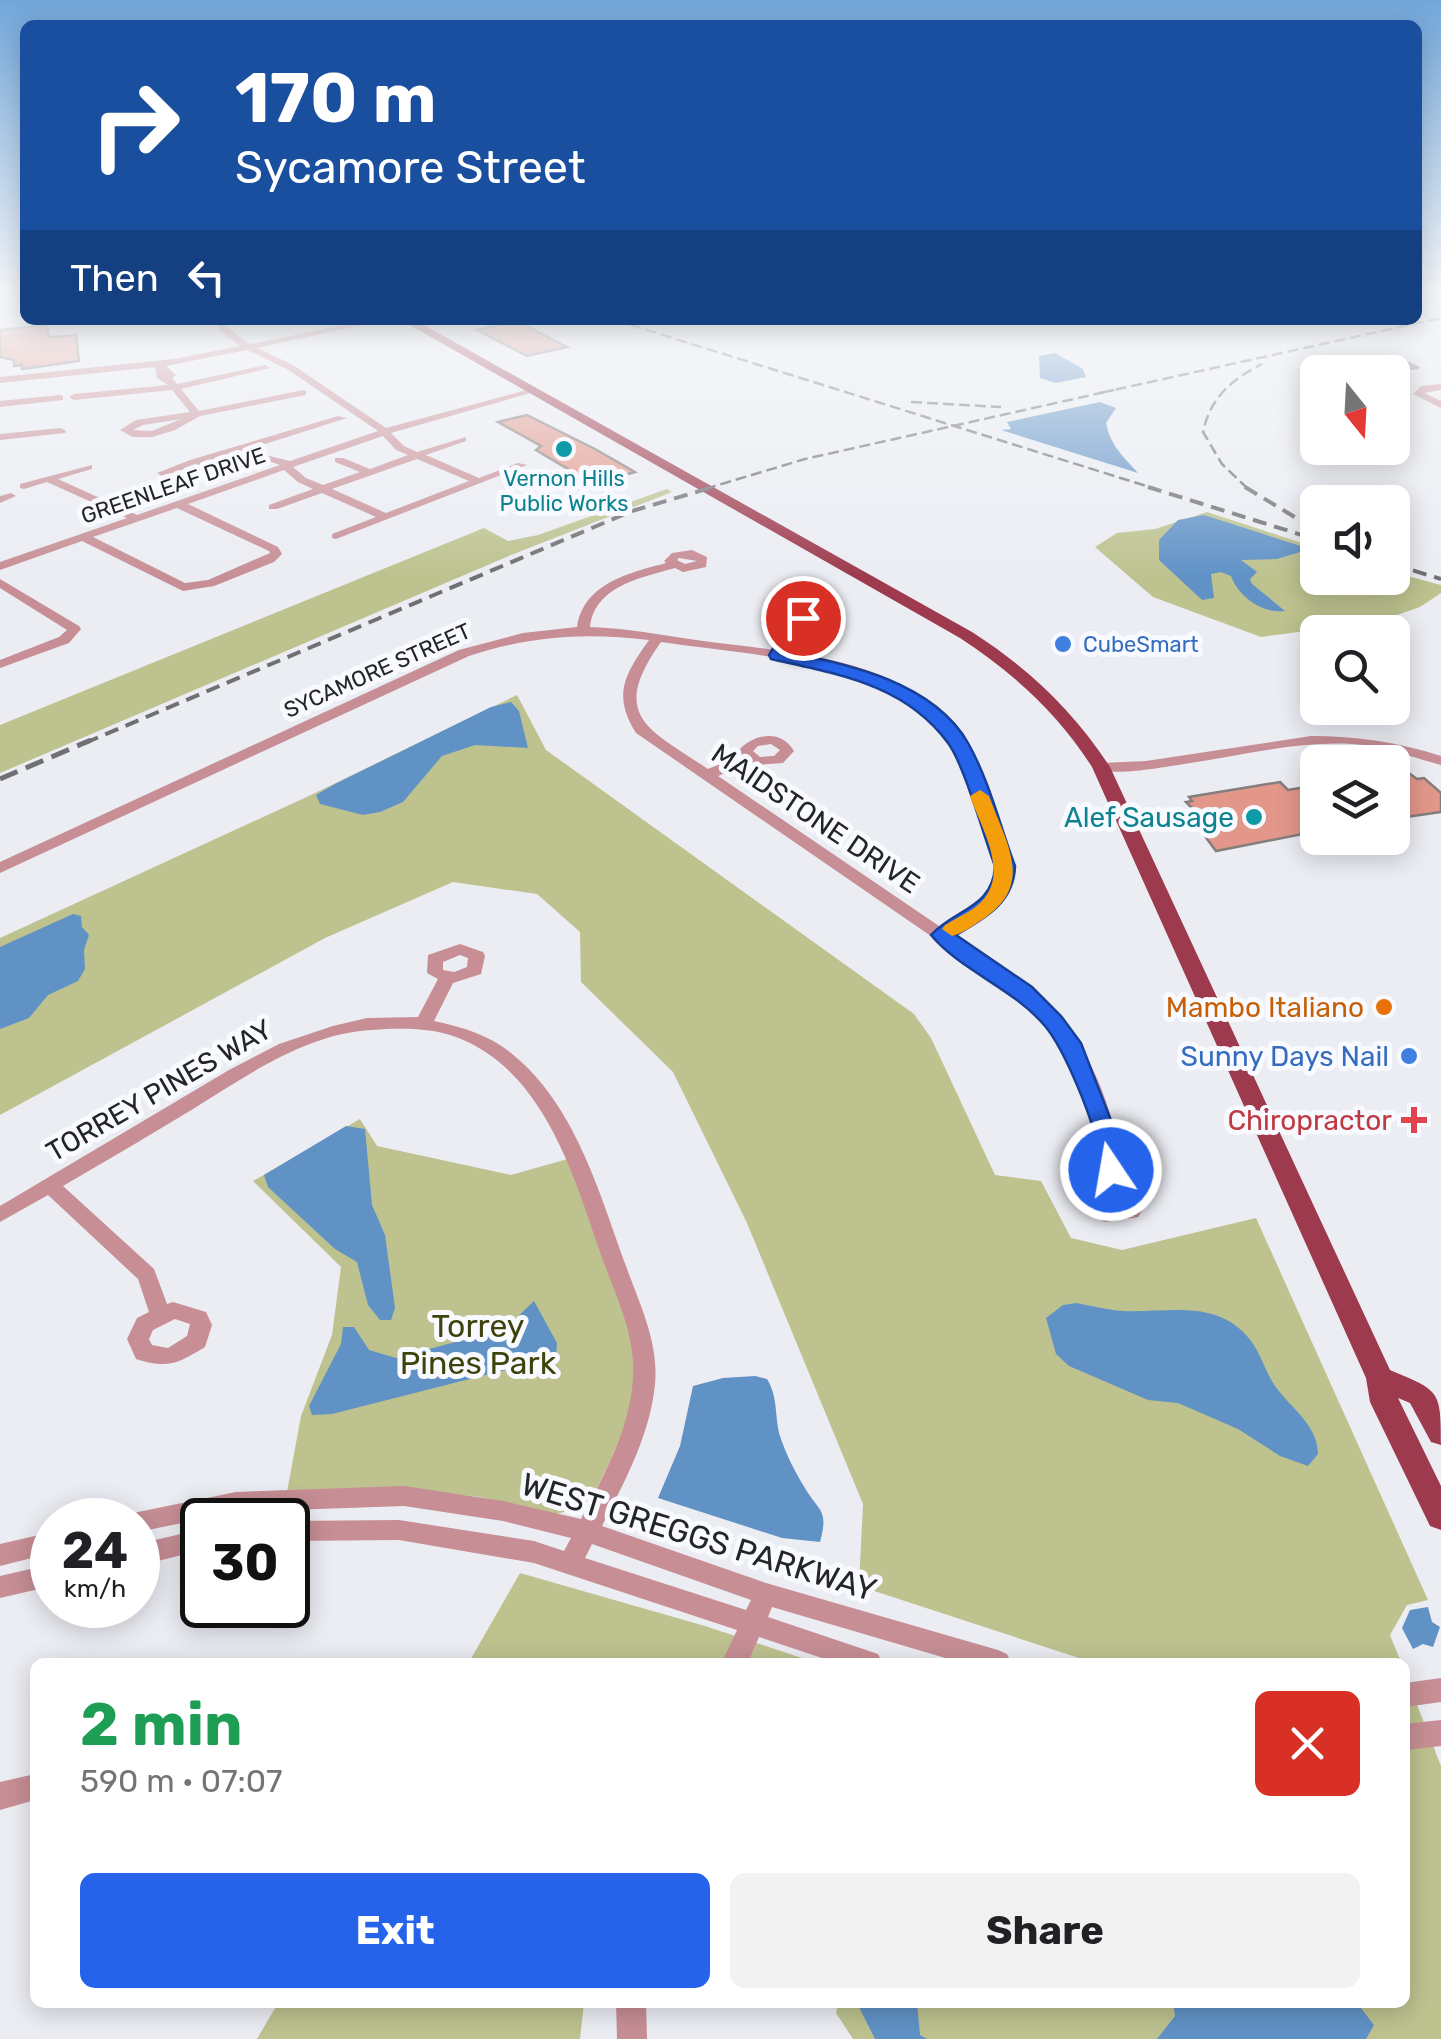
<!DOCTYPE html>
<html lang="en">
<head>
<meta charset="utf-8">
<style>
  body { margin:0; font-family:Rubik,sans-serif; background:#f2f2f2; color:#202124; height:100vh; display:flex; flex-direction:column; font-size:38px; white-space:nowrap }
  * { box-sizing:border-box; margin:0 }
  p { font-size:32px; color:#757577 }
  .icon { flex:none; width:55px; height:55px; fill:none; stroke:currentColor; stroke-width:2; stroke-linecap:round; stroke-linejoin:round }
  .map { position:relative; flex:1; overflow:hidden }
  .details { position:absolute; left:30px; top:1658px; width:1380px; height:350px; display:flex; flex-direction:column; background:#fff; border-radius:15px; box-shadow:0 5px 25px #0003 }
  .details>* { flex:none }
  .top-card { position:absolute; left:20px; top:20px; width:1402px; height:305px; border-radius:15px; box-shadow:0 5px 25px #0003; background:#1a4fa0; color:#fff; overflow:hidden }
  .needle { width:65px; rotate:162deg }
  .buttons { position:absolute; left:1300px; top:355px; display:grid; gap:20px }
  .buttons a { display:grid; place-items:center; width:110px; height:110px; border-radius:15px; background:#fff; box-shadow:0 5px 25px #0003; font-size:50px }
  .speed { position:absolute; left:30px; top:1498px; display:flex; gap:20px; font-size:50px; font-weight:700; text-align:center }
  .speed>* { display:grid; place-content:center; width:130px; height:130px; border-radius:50%; background:#fff; box-shadow:0 5px 25px #0003; line-height:1 }
  .speed small { font-size:25px; font-weight:400 }
  .speed .limit { border:5px solid #111; border-radius:15px; background:#fff; color:#111 }
  .pin { position:absolute; display:grid; place-items:center; width:85px; height:85px; color:#fff; margin:-42px; border:5px solid #fff; border-radius:50%; box-shadow:0 2px 10px #0007 }
  .me { position:absolute; width:110px; margin:-55px; rotate:348deg; stroke-linejoin:round; filter:drop-shadow(0 0 8px #0008) }
  .turn { display:flex; align-items:center; gap:35px; height:210px; padding:0 50px; font-size:45px }
  .turn .icon { width:130px; height:130px; stroke-width:2.5 }
  .turn b { display:block; font-size:70px; line-height:85px }
  .then { display:flex; align-items:center; height:95px; padding:0 50px; background:#0003; gap:20px; font-size:38px }
  .round { display:grid; place-items:center; flex:none; width:105px; height:105px; border-radius:15px; background:#f2f2f2 }
  .head { display:flex; align-items:center; justify-content:space-between; height:170px; padding:0 50px }
  h1 { font-size:60px; font-weight:700; line-height:75px; color:#1e9e55 }
  .action { display:flex; gap:20px; margin-top:auto; padding:20px 50px }
  .action a { flex:1; height:115px; border-radius:15px; background:#2563eb; color:#fff; font-size:40px; font-weight:700; line-height:115px; text-align:center }
  .action a+a { background:#f2f2f2; color:#202124 }
  .map>svg:first-child { display:block }
</style>
</head>
<body>
<div class="map">
<svg width="1441" height="2039" viewBox="0 0 1441 2039">
  <rect width="100%" height="100%" fill="#ebedf3"/>
  <!-- green -->
  <g fill="#bdc28f">
    <path d="M667,489L672,492L511,555L0,773V725L484,528L508,541L538,535Z"/>
    <path d="M1207,512L1317,548L1318,578H1392L1393,572L1441,585V593L1420,607L1380,621L1261,637L1153,597L1095,547L1117,533L1155,529Z"/>
    <path d="M517,695L546,750L914,1014L931,1038L995,1175L1041,1181L1071,1238L1122,1250L1256,1218L1428,1600L1407,1605L1390,1635L1401,1662H1119L1082,1659L859,1586L863,1504L747,1223L673,1072L581,982L580,932L537,894L453,882L325,938L0,1115V938L311,795Z"/>
    <path d="M360,1119L377,1146L511,1175L571,1158C588,1209 639,1330 635,1378C631,1422 608,1468 587,1506L556,1514L479,1497L403,1488L287,1492L301,1416L332,1335L341,1267L253,1181Z"/>
    <path d="M520,1573L705,1626L814,1662H469Z"/>
    <path d="M1405,1674L1441,1766V2039H853L836,2013L838,2002H1405Z"/>
    <path d="M278,2003V2002L584,2003L580,2039H257Z"/>
  </g>
  <!-- water -->
  <g fill="#6092c6">
    <path d="M1055,353L1083,369L1086,377L1056,383L1040,378L1039,356Z"/>
    <path d="M1100,402L1116,408L1106,423C1111,447 1124,457 1138,473L1001,430L1011,429L1007,422Z"/>
    <path d="M1204,515L1310,549L1277,559L1241,560L1257,572L1250,579L1252,584L1285,611C1262,614 1238,596 1231,576L1221,572L1211,574L1214,598L1202,600L1159,560V540L1178,520Z"/>
    <path d="M511,702L519,711L528,748L475,745L442,756L403,802L380,812L363,815L320,804L316,795L335,784L491,707Z"/>
    <path d="M73,914L81,916L82,927L89,935L84,950L85,969L78,981L48,995L29,1018L0,1029V947Z"/>
    <path d="M346,1126L365,1129L372,1205L385,1235L395,1308L391,1320H380L368,1305L357,1262L335,1249L268,1187L264,1175Z"/>
    <path d="M534,1301L557,1343L556,1357L332,1414L312,1415L309,1406L341,1344L343,1327H354L369,1350L396,1358L485,1334L510,1324Z"/>
    <path d="M1077,1303C1092,1306 1108,1310 1123,1311C1167,1313 1214,1299 1247,1336C1261,1351 1265,1374 1278,1390C1293,1409 1318,1427 1318,1454L1308,1466L1280,1456L1238,1429L1178,1403L1148,1400L1069,1366L1056,1354L1046,1318L1063,1305Z"/>
    <path d="M755,1376L767,1379C779,1398 774,1419 781,1439C786,1454 796,1474 805,1488C819,1512 829,1509 820,1542L782,1538L658,1498L680,1446L693,1386L723,1378Z"/>
    <path d="M1428,1607L1432,1622L1440,1627L1433,1647L1423,1644L1413,1649L1402,1628L1410,1610Z"/>
    <path d="M857,2003H917L920,2035L927,2039H875Z"/>
    <path d="M1173,2003H1357L1374,2025L1366,2039H1157L1175,2016Z"/>
  </g>
  <!-- building -->
  <g fill="#e3978a" stroke="#847e7c" stroke-width="2.5">
    <path d="M517,321L567,347L527,356L477,330Z"/>
    <path d="M47,325L49,337L76,335L79,361L22,369V365L14,366V360L0,357V330Z"/>
    <path d="M1399,359L1419,368L1353,372V366Z"/>
    <path d="M527,415L595,449L635,472L593,484L536,450L541,446L498,422Z"/>
    <path d="M1406,771L1417,779L1424,778L1441,793V812L1392,819V773Z"/>
    <path d="M1280,782L1288,790L1318,785V831L1216,851L1187,812L1194,810L1186,802L1192,801L1189,797Z"/>
  </g>
  <g fill="none" stroke-linecap="round" stroke-linejoin="round">
    <!-- minor -->
    <g fill="#c78e95" fill-rule="evenodd">
      <path d="M214,320H222L227,327L250,344L368,320H385L257,348L293,365L386,428L534,388V392L391,433L404,446L417,452L466,437V441L426,455L479,478L518,463L527,465L336,539L332,538V534L376,517L322,493L277,509H269V505L313,489L298,482L284,470L188,504L278,547L282,554L274,562L214,586L183,591L82,541L0,570V562L127,518L47,482L24,489L20,488V484L92,465V469L58,479L137,515L280,465L257,457V453L290,461L378,431L287,369L247,350L166,366L176,375L172,378L177,384L265,365L270,368L181,389L199,411L303,390L306,391V395L200,416L175,430L152,437H133L120,430L136,420L190,412L172,390L74,400L69,397L74,394L168,385L157,378L155,367L0,383V377L174,359L240,346L220,331ZM181,419L152,431L133,430L143,425ZM383,436L396,450L408,455L370,469L343,458H335V462L360,472L323,485L306,478L293,467ZM417,459L469,481L386,513L332,489ZM177,508L269,551L270,553L208,580L185,583L93,537Z"/>
      <path d="M1441,384V390L1424,393L1441,401V408L1413,394L1421,386Z"/>
      <path d="M60,395L63,396V400L0,407V401Z"/>
      <path d="M338,416L347,418L205,463L228,474V478H220L195,466L162,476L157,473L190,460Z"/>
      <path d="M61,428L66,431L65,433L0,440V434Z"/>
      <path d="M11,493L16,496L0,503V496Z"/>
      <path d="M692,550L707,557L706,567L683,572L675,568C640,578 595,586 590,627C626,628 661,635 696,640C780,652 891,654 952,724C978,755 988,798 1001,835C1021,894 1003,909 953,935C978,953 1006,969 1030,988C1082,1030 1117,1105 1120,1172C1135,1180 1142,1183 1148,1201L1138,1217L1105,1222L1076,1206L1071,1187L1078,1176L1100,1170C1099,1127 1082,1072 1056,1036C1045,1022 1031,1009 1018,996L636,733C612,695 625,674 649,640C586,632 529,636 469,656L0,873V862L459,650L523,633L577,627C584,583 629,573 666,563L664,561L672,553ZM679,558L697,561L685,564L677,560ZM661,642C746,655 899,660 950,741C967,769 975,803 985,834C1005,892 993,901 942,928L718,776L750,762L757,765L783,763L794,751C781,728 753,734 738,751L742,755L708,769C649,729 608,717 661,642ZM771,744L780,750L774,756L760,757L753,751L758,746ZM1108,1182L1125,1192L1128,1201L1125,1205L1108,1207L1092,1197V1186Z"/>
      <path d="M0,579L79,626L81,629L69,643L0,668V660L59,637L67,630L0,588Z"/>
      <path d="M797,613L812,616L821,627L799,638L775,632L776,618ZM797,621L807,626L798,630L786,627V623Z"/>
      <path d="M1311,736C1357,736 1397,742 1441,756V765C1411,757 1383,746 1352,744C1295,741 1240,756 1184,764C1163,767 1110,778 1094,767L1101,763L1146,761Z"/>
      <path d="M460,944L483,952L485,956L481,974L453,983L434,1021C462,1027 489,1035 511,1053C575,1104 599,1192 626,1266C639,1303 659,1342 655,1384C650,1435 625,1481 602,1526L766,1583L998,1650L1007,1654L1011,1662H959L772,1607L768,1617L878,1654L882,1662H834L759,1637L748,1662H722L737,1630L534,1563L399,1540L288,1541V1521L399,1520L534,1541L564,1551L571,1538L503,1521L404,1506L236,1512L138,1532V1520H127L130,1515L138,1512L236,1492L404,1486L503,1501L581,1519C604,1475 630,1429 633,1378C636,1335 615,1294 601,1255C574,1176 545,1074 461,1039C433,1027 401,1028 372,1030C307,1033 246,1076 193,1109C150,1135 106,1161 63,1186L154,1269L167,1304L173,1302L206,1312L212,1325L205,1347C177,1364 168,1369 136,1359L127,1339L137,1318L149,1312L138,1279L48,1195L0,1222V1206L229,1070L279,1044L333,1026L367,1018L418,1017L438,979L427,973L428,955ZM460,955L468,958L467,967L454,972L443,970V962ZM175,1319L190,1324L187,1336L168,1348L152,1345L149,1339L153,1330ZM592,1544L751,1600L746,1610L585,1558Z"/>
      <path d="M202,1529V1550L138,1566V1544Z"/>
      <path d="M52,1532V1553L0,1566V1544Z"/>
      <path d="M52,1564V1586L0,1598V1576Z"/>
      <path d="M1441,1678V1702L1405,1707V1683Z"/>
      <path d="M1441,1720V1746L1405,1750V1724Z"/>
      <path d="M35,1774V1800L0,1810V1782Z"/>
      <path d="M616,2002H646L647,2039H617Z"/>
    </g>
    <!-- major -->
    <path fill="#9d3a4d" fill-rule="evenodd" d="M401,320H415L972,632C1028,668 1073,710 1110,767L1390,1370C1440,1391 1441,1390 1441,1445L1431,1442L1410,1403L1398,1398L1441,1486V1530L1430,1526L1370,1402L1366,1378L1092,767C1058,713 1013,673 960,638Z"/>
    <!-- rail-far2 -->
    <g stroke="#6f7074" stroke-width="2.5" stroke-dasharray="11 5" stroke-linecap="butt">
      <path d="M615,320L1156,489"/>
      <path d="M1100,393L1441,318"/>
      <path d="M911,402L1001,407"/>
      <path d="M705,489L805,459L1114,390"/>
      <path d="M1248,489L1222,464L1203,432C1210,398 1232,379 1262,364"/>
    </g>
    <!-- rail-far1 -->
    <g stroke="#6f7074" stroke-width="4" stroke-dasharray="14 8" stroke-linecap="butt">
      <path d="M1148,487L1318,540"/>
      <path d="M1245,487L1308,525"/>
      <path d="M1392,564L1441,579"/>
      <path d="M85,743L632,511L713,487"/>
    </g>
    <!-- rail -->
    <path stroke="#6f7074" stroke-width="5" stroke-dasharray="19 9" stroke-linecap="butt" d="M0,779L91,740"/>
  </g>
  <!-- sky -->
  <linearGradient id="sky" x2="0" y2="1"><stop stop-color="#71a6da"/><stop offset="0.51" stop-color="#f6f7fa"/><stop offset="1" stop-color="#f6f7fa" stop-opacity="0"/></linearGradient>
  <rect width="1441" height="577" fill="url(#sky)"/>
  <!-- route -->
  <path fill="#2563eb" stroke="#184099" stroke-width="2.5" d="M803,613L818,618L821,630L796,638L787,652C849,664 934,683 968,743C989,780 1000,826 1015,866C1014,903 985,918 956,935L1032,987L1061,1016L1081,1043L1124,1154L1120,1177H1102C1097,1168 1100,1164 1099,1154C1095,1123 1065,1050 1045,1026C1013,988 961,971 931,935C955,909 993,908 995,866C984,837 964,764 948,743C905,684 837,674 771,659L769,655L784,630L805,626L795,618Z"/>
  <!-- slow -->
  <path fill="#f59e0b" d="M980,790L989,796C1007,845 1036,886 980,921C971,927 963,933 952,936L942,929L945,925C956,918 971,912 980,903C1011,874 981,828 970,796Z"/>
  <!-- markers -->
  <g fill="#0f9aa8" stroke="#f8faff" stroke-width="4">
    <circle cx="564" cy="449" r="10"/>
    <circle cx="1254" cy="817" r="10"/>
  </g>
  <g fill="#3f7fe0" stroke="#f8faff" stroke-width="4">
    <circle cx="1063" cy="644" r="10"/>
    <circle cx="1409" cy="1056" r="10"/>
  </g>
  <circle fill="#e8710a" stroke="#f8faff" stroke-width="4" cx="1384" cy="1007" r="10"/>
  <path fill="#e0444e" stroke="#f8faff" stroke-width="4" d="M1409 1105h10v10h10v10h-10v10h-10v-10h-10v-10h10z"/>
  <g text-anchor="middle" stroke-width="10" stroke-linejoin="round" paint-order="stroke">
    <!-- far-culture labels -->
    <g font-size="22" fill="#0d838f" stroke="#f8faff">
      <text x="564" y="486">Vernon Hills<tspan x="564" dy="25">Public Works</tspan></text>
    </g>
    <!-- far-street labels -->
    <g font-size="22" fill="#242527" stroke="#f8faff">
      <text transform="translate(173 485) rotate(-19)" y="8">GREENLEAF DRIVE</text>
      <text transform="translate(377 670) rotate(-24)" y="8">SYCAMORE STREET</text>
    </g>
    <!-- far-shop labels -->
    <g font-size="22" fill="#366cbe" stroke="#f8faff" text-anchor="start">
      <text x="1083" y="652">CubeSmart</text>
    </g>
    <!-- culture labels -->
    <g font-size="28" fill="#0d838f" stroke="#f8faff" text-anchor="end">
      <text x="1234" y="827">Alef Sausage</text>
    </g>
    <!-- street labels -->
    <g font-size="28" fill="#242527" stroke="#f8faff">
      <text transform="translate(816 818) rotate(34)" y="10">MAIDSTONE DRIVE</text>
      <text transform="translate(159 1090) rotate(-30)" y="10">TORREY PINES WAY</text>
    </g>
    <!-- food labels -->
    <g font-size="28" fill="#c56008" stroke="#f8faff" text-anchor="end">
      <text x="1364" y="1017">Mambo Italiano</text>
    </g>
    <!-- shop labels -->
    <g font-size="28" fill="#366cbe" stroke="#f8faff" text-anchor="end">
      <text x="1389" y="1066">Sunny Days Nail</text>
    </g>
    <!-- health labels -->
    <g font-size="28" fill="#be3a42" stroke="#f8faff" text-anchor="end">
      <text x="1392" y="1130">Chiropractor</text>
    </g>
    <!-- near-park labels -->
    <g font-size="32" fill="#3f420a" stroke="#f8faff">
      <text x="478" y="1337">Torrey<tspan x="478" dy="37">Pines Park</tspan></text>
    </g>
    <!-- near-street labels -->
    <g font-size="32" fill="#242527" stroke="#f8faff">
      <text transform="translate(699 1537) rotate(17)" y="11">WEST GREGGS PARKWAY</text>
    </g>
  </g>
</svg>
<div class="buttons">
<a><svg class="needle" viewBox="-14 -14 28 28"><path d="M0-13l5 13h-10z" fill="#e53935"/><path d="M0 13l5-13h-10z" fill="#757577"/></svg></a>
<a><svg class="icon" aria-label="sound" viewBox="0 0 24 24"><path d="M4 9h4l5-4v14l-5-4H4zM17 9q2 3 0 6"/></svg></a>
<a><svg class="icon" aria-label="search" viewBox="0 0 24 24"><circle cx="10" cy="10" r="6"/><path d="M15 15l6 6"/></svg></a>
<a><svg class="icon" aria-label="layers" viewBox="0 0 24 24"><path d="M12 4l9 5-9 5-9-5zM3 14l9 5 9-5"/></svg></a>
</div>
<div class="speed"><div>24<small>km/h</small></div><div class="limit">30</div></div>
<div class="pin" style="left:803px;top:618px;background:#d93025"><svg class="icon" aria-label="arrive" viewBox="0 0 24 24"><path d="M6 21V4h12l-3 4 3 4H6"/></svg></div>
<svg class="me" style="left:1111px;top:1170px" viewBox="-20 -20 40 40"><circle r="17" fill="#2563eb" stroke="#fff" stroke-width="3"/><path d="M0-11L8 9 0 5-8 9z" fill="#fff"/></svg>
<div class="top-card">
<div class="turn"><svg class="icon" aria-label="right" viewBox="0 0 24 24"><path d="M7 20v-9h11M14 6l5 5-5 5"/></svg><div><b>170 m</b>Sycamore Street</div></div>
<div class="then">Then<svg class="icon" aria-label="left" viewBox="0 0 24 24"><path d="M17 20v-9H6M10 6l-5 5 5 5"/></svg></div>
</div>
<section class="details">
<div class="head"><div><h1>2 min</h1><p>590 m · 07:07</p></div><a class="round" style="background:#d93025;color:#fff"><svg class="icon" aria-label="close" viewBox="0 0 24 24"><path d="M6 6l12 12M18 6L6 18"/></svg></a></div>
<div class="action"><a>Exit</a><a>Share</a></div>
</section>
</div>
</body>
</html>
